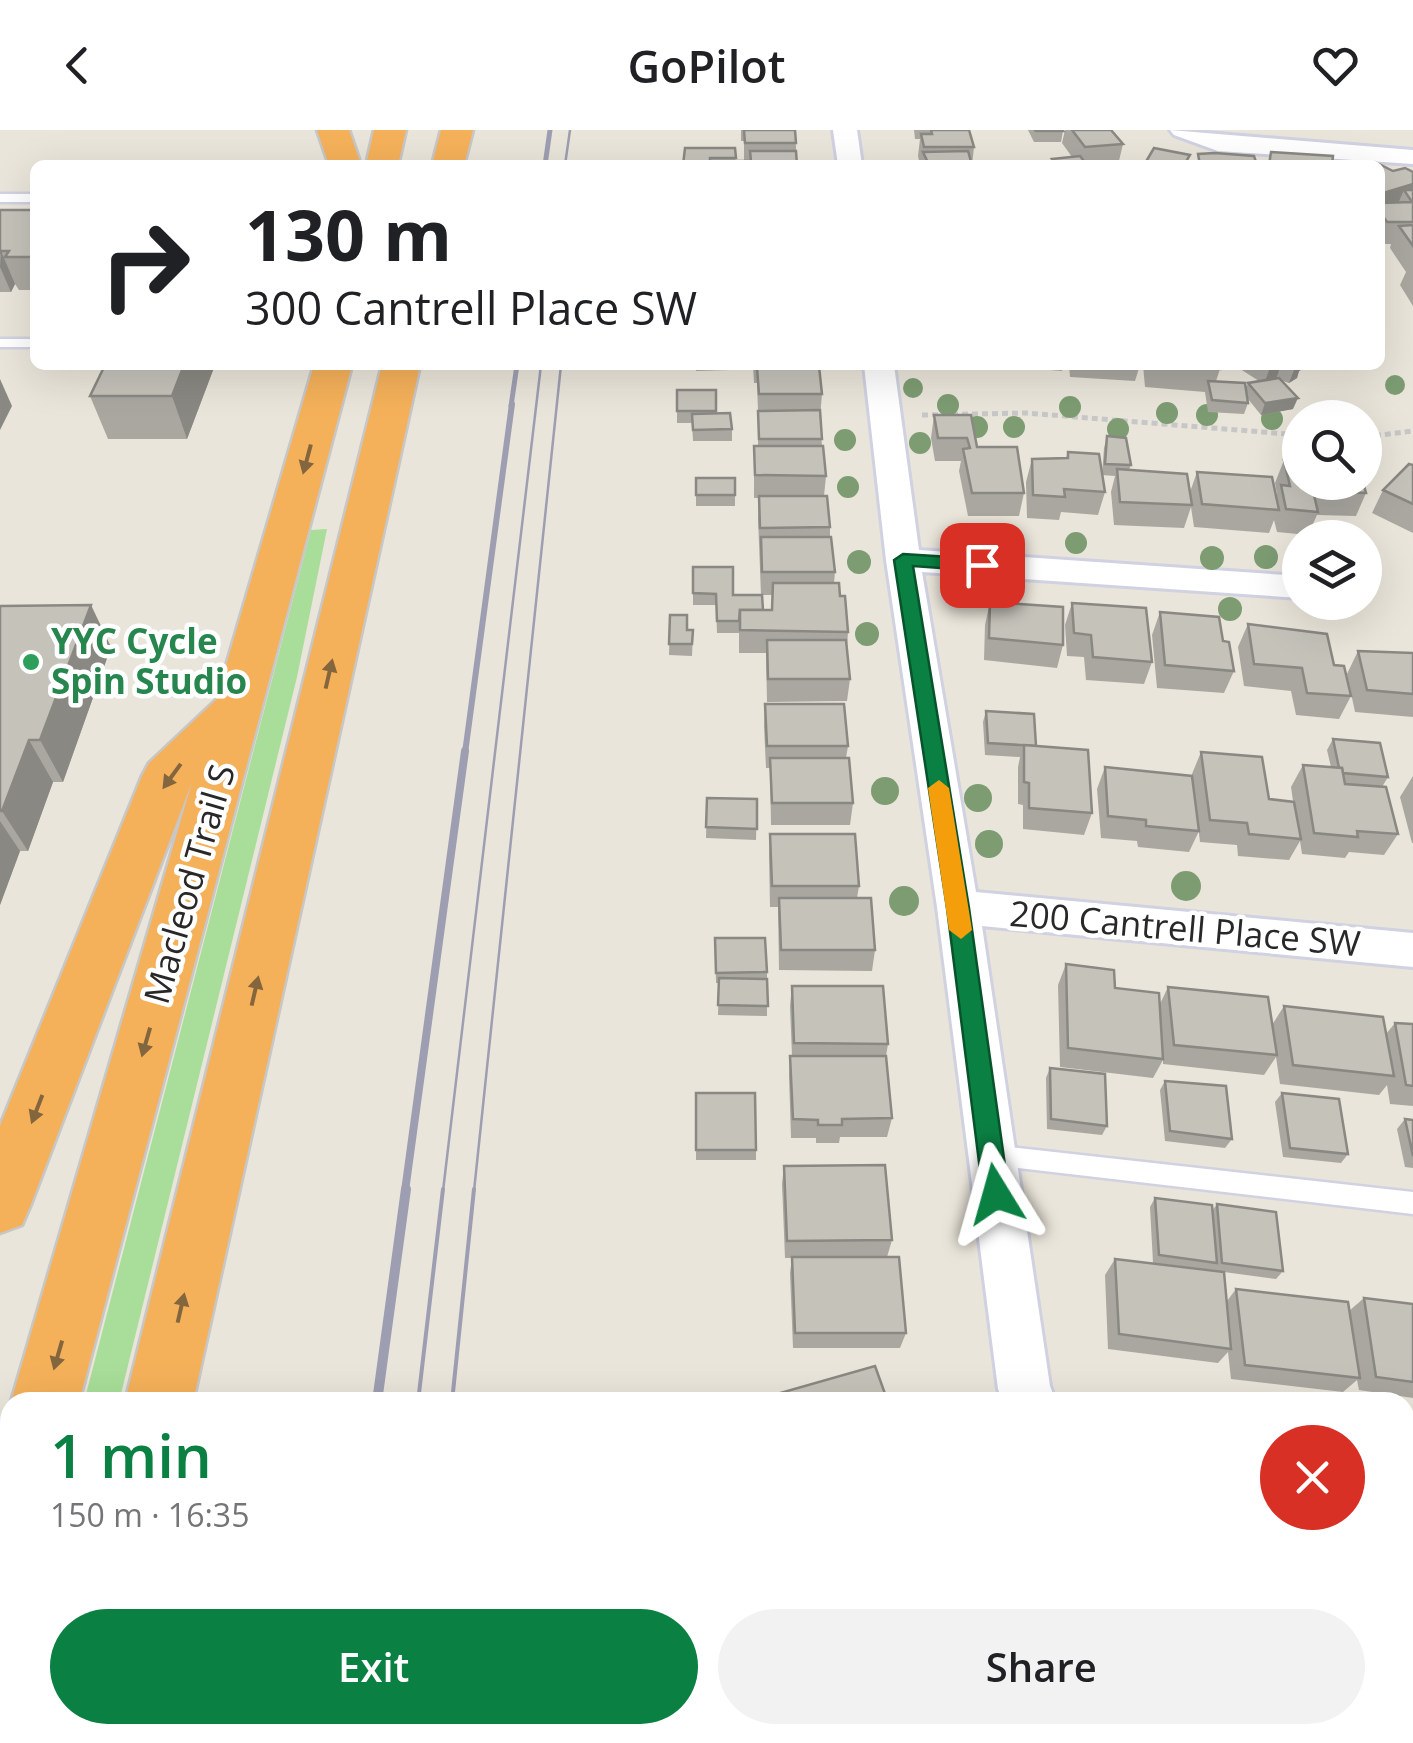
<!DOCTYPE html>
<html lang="en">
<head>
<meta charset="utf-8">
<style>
  body { margin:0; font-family:"Open Sans",sans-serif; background:#f2f2f2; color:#202124; height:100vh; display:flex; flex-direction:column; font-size:38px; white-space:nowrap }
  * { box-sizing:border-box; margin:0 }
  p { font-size:32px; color:#757577 }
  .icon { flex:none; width:55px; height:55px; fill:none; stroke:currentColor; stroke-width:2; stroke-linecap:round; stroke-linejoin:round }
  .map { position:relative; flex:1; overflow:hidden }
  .details { position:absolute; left:0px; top:1262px; width:1415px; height:352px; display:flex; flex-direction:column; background:#fff; border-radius:30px 30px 0 0; box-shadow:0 10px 40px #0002 }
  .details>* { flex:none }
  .hud { position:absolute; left:30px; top:30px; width:1355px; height:210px; border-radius:15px; box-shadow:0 10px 40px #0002; background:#fff; color:#202124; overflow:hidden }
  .buttons { position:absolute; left:1282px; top:270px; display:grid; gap:20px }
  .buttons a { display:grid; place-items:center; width:100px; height:100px; border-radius:50%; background:#fff; box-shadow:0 10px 40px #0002; font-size:50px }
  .pin { position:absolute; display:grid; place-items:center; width:85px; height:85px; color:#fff; margin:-42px; border-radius:20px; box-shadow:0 5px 15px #0006 }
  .me { position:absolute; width:110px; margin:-55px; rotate:352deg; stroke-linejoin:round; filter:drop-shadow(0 0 8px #0008) }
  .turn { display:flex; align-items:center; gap:35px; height:210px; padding:0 50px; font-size:45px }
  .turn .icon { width:130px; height:130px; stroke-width:2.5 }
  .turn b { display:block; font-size:70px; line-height:85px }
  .round { display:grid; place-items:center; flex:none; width:105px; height:105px; border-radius:52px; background:#f2f2f2 }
  .head { display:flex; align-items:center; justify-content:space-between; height:170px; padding:0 50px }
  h1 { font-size:60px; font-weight:600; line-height:75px; color:#0b8043 }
  .primary-button { display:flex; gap:20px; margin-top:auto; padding:20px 50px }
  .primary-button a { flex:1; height:115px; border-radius:60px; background:#0b8043; color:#fff; font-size:40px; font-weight:600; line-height:115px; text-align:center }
  .primary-button a+a { background:#f2f2f2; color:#202124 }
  header { display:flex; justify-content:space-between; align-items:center; height:130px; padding:0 50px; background:#fff; font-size:45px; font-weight:600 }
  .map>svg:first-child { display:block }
</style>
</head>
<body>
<header><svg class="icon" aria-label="back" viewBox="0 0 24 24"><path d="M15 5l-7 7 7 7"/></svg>GoPilot<svg class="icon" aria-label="heart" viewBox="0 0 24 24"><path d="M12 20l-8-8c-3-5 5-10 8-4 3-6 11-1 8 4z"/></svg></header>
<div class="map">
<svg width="1413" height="1613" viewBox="0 0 1413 1613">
  <rect width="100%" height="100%" fill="#eae5da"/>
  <!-- green -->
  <path fill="#a8de99" d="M327,399L297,547L119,1272H84L311,400Z"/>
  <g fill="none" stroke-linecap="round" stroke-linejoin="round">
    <defs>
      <g id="lane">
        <rect x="0" y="64" width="35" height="8"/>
        <rect x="0" y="209" width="35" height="8"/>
        <path d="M992,1015L1413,1062V1084L992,1035L984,1032L981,1025L984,1018Z"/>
      </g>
      <g id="street">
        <path d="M833,0H857L862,35H838Z"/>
        <path d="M1170,0L1413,20V34L1218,21L1174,5Z"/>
        <path d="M864,235H894L919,420L1300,446V468L922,442L976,762L1413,803V837L982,796L1050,1256L1056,1272H1003L998,1259L937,777L886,430Z"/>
        <path d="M1405,1384L1413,1385V1441L1405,1440Z"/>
      </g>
      <g id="highway">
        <path d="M317,0H349L361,35H329Z"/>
        <path d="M374,0H406L398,35H366Z"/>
        <path d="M441,0H473L464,35H432Z"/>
        <path d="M314,235H352L79,1272H11L192,652L31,1074L22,1095L0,1103V996L142,646L149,633L216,570Z"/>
        <path d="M382,235H420L193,1272H125Z"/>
        <path d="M10,1363V1468L0,1472V1367Z"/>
        <path d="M43,1605H121L119,1613H41Z"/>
      </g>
    </defs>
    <!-- lane casing -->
    <use href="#lane" stroke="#d0d1e1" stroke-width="5"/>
    <!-- street casing -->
    <use href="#street" stroke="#d0d1e1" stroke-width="6"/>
    <!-- highway casing -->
    <use href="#highway" stroke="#c7c7c7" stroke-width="5"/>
    <!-- path-far1 -->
    <g stroke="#c7c7c7" stroke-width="5" stroke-dasharray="6 4" stroke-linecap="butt">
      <path d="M922,285L1026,283L1300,305"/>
      <path d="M1365,307L1413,301"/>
    </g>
    <!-- path -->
    <path stroke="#c7c7c7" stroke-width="8" stroke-dasharray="10 6" stroke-linecap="butt" d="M1079,1605L1083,1613"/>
    <!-- lane -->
    <use href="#lane" fill="#fff" fill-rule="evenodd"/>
    <!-- street -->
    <use href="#street" fill="#fff" fill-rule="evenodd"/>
    <!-- highway -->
    <use href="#highway" fill="#f5b15a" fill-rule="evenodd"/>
    <!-- tram-far1 -->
    <g stroke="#9e9eb2" stroke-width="2.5">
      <path d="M565,35L570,0"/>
      <path d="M443,1061L541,235"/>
      <path d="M474,1061L561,235"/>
    </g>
    <!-- tram -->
    <g stroke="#9e9eb2" stroke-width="4">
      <path d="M418,1272L443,1059"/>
      <path d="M452,1272L474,1059"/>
      <path d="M380,1613L381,1605"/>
      <path d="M417,1613L418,1605"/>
    </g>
    <!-- rail-far3 -->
    <g stroke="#9e9eb2" stroke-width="5">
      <path d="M545,35L550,0"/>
      <path d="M511,276L517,235"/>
    </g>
    <!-- rail-far2 -->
    <path stroke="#9e9eb2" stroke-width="6" d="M465,623L512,274"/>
    <!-- rail-far1 -->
    <path stroke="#9e9eb2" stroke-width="8" d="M405,1061L465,621"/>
    <!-- rail -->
    <g stroke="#9e9eb2" stroke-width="10">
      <path d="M377,1272L406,1059"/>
      <path d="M330,1613L331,1605"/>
    </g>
  </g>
  <!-- trees -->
  <g fill="#7d9c72">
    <circle cx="1395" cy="255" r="10"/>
    <circle cx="913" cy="258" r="10"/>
    <circle cx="948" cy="275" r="11"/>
    <circle cx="1070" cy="277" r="11"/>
    <circle cx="1167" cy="283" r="11"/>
    <circle cx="1207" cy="285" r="11"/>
    <circle cx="1272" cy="289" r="11"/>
    <circle cx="977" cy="297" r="11"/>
    <circle cx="1014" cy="297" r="11"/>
    <circle cx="1118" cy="299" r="11"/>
    <circle cx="845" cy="310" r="11"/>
    <circle cx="920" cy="313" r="11"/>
    <circle cx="848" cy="357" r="11"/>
    <circle cx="1076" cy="413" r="11"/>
    <circle cx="1266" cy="427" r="12"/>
    <circle cx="1212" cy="428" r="12"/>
    <circle cx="859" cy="432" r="12"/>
    <circle cx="1230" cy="479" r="12"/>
    <circle cx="867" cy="504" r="12"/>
    <circle cx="885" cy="661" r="14"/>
    <circle cx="978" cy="668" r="14"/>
    <circle cx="989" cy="714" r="14"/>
    <circle cx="1186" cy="756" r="15"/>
    <circle cx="904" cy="771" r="15"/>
  </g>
  <!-- wall -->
  <g fill="#a9a7a0" fill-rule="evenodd">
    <path d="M741,0H795L797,35L744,31V11H741Z"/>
    <path d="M914,0H969L974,17L972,35H920L918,26L920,9H915Z"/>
    <path d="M1028,0H1062L1063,1L1061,12H1034Z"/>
    <path d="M1065,0H1111L1123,14L1118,35H1051L1052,29L1072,27L1062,13Z"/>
    <path d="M735,18L736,35H683Z"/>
    <path d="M1380,35L1393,41L1413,42V176L1400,155L1406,142L1390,118L1391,114H1380Z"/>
    <path d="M0,80H35V160H19L15,154L11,162H0Z"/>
    <path d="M102,235H215L187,309H108L90,266L103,239Z"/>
    <path d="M696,235H730V240L696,241Z"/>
    <path d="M753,235H819L822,264L820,287L822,316L826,346L824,366L830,397V407L835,442L834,453L840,466L848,502L847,517L850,549L847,571L767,572L766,523H739V503H717L716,475H693V437L733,465H761L758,388L759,368H754V316H758V281L757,253H754ZM762,465H772L771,480H763Z"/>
    <path d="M940,235H988L987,240L940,236Z"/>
    <path d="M1039,235H1063L1062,241L1039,239Z"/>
    <path d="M1069,235H1140L1135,251L1070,247Z"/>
    <path d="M1143,235H1219L1220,239L1216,251L1246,258L1248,253L1259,251L1234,235H1310L1299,241L1297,248L1289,253L1283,251L1293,279L1261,285L1248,269V273L1244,284L1208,282L1205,262L1145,257Z"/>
    <path d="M677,260H716V284L732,299V311H693L692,293H677Z"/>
    <path d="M934,285H971L977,317L1024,363L1019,386H968L959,341L961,331H935L931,308Z"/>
    <path d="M1107,306L1131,335L1129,340L1190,362L1197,342L1276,367L1277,364L1275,353L1284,330L1366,363L1356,386L1317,385L1308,405L1277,402L1274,390L1269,403L1194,397L1191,377L1184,398L1114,395L1111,362L1115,346L1102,345L1104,318Z"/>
    <path d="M1068,322L1105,362L1098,385L1061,382L1059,390L1027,388L1026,352L1032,329L1066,328Z"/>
    <path d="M1413,335V403L1372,383L1383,360Z"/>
    <rect x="696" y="348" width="39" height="28"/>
    <path d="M990,472L1063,515L1057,538L984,530L985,495Z"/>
    <path d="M1072,473L1152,532L1144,554L1086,550L1084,527L1067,526L1065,495Z"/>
    <path d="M0,476L111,517L63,652H53L28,721H20L0,775Z"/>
    <path d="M1160,482L1223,511L1234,541L1224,563L1157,558L1152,505Z"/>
    <path d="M670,485L687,500H693L692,526L669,525Z"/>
    <path d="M1248,494L1334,535L1351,566L1339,589L1296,585L1291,561L1244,556L1238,517Z"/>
    <path d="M1358,521L1413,523V587L1355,582L1347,544Z"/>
    <path d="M765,574L848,616L846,628L853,673L850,695H771L770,638H766L764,596Z"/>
    <path d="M986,581L1036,616L1092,683L1084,705L1023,699V675L1018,674V637L1020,627L985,625L983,592Z"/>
    <path d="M1333,609L1388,647L1382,657L1398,704L1384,725L1349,722L1345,728L1302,724L1300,711L1289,730L1238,726L1237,715L1200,712L1192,644L1201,622L1269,669L1293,671L1291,657L1303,635L1331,637L1327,620Z"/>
    <path d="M1105,637L1199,701L1189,722L1138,717L1137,711L1101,708L1097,659Z"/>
    <path d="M1413,646V713H1412L1400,667Z"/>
    <path d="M707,668L757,669L756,710L706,708Z"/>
    <path d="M770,704L859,756L857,768L875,820L872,841L779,840L778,777H770L769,725Z"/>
    <path d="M715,808L767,842V886L718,885L719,853H716Z"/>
    <path d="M1066,834L1115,858L1160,874L1168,857L1272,895L1284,876L1386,904L1395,893L1413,894V976L1390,974L1387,955L1379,965L1280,954L1276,927L1264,945L1163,934V930L1153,948L1060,937L1058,855Z"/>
    <path d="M792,856L888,914L886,926L892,988L887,1007H840L839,1013H816V1008H791L789,946L790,926H792L790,876Z"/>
    <path d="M1050,938L1107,996L1102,1005L1047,999L1046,948Z"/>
    <path d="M1165,951L1232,1009L1225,1018L1165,1011L1160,960Z"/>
    <path d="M696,963L756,1020V1030H696Z"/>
    <path d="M1282,963L1348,1024L1341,1033L1283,1027L1275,972Z"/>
    <path d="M1405,989L1413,990V1038L1405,1037L1397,999Z"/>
    <path d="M784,1036L892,1110L887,1127L906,1203L900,1218H793L790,1143L792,1128H785L782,1054Z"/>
    <path d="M1155,1068L1212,1081L1217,1074L1283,1141L1276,1149L1224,1142L1227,1171L1236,1159L1349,1181L1364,1168L1413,1174V1268L1359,1260L1357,1250L1343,1262L1231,1249L1228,1222L1218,1233L1108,1219L1105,1145L1115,1129L1153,1133L1150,1077Z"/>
    <path d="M1151,1605H1405L1413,1613H1151Z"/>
  </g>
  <!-- shaded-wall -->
  <g fill="#8a8882">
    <path d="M1413,54V73L1404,60L1396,78L1380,82V64Z"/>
    <path d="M1,121L15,154L11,162L0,137Z"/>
    <path d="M184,235H215L187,309L172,266Z"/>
    <path d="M1271,235H1281L1276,249L1264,254Z"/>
    <path d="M1296,235H1310L1299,241L1297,248L1289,253Z"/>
    <path d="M0,249L12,276L0,300Z"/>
    <path d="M1298,268L1293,279L1261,285L1265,273Z"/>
    <path d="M91,475L111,517L63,652L40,610Z"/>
    <path d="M29,610L53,652L28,721L2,681Z"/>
    <path d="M0,691L20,721L0,775Z"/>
  </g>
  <!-- building -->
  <g fill="#c5c2ba" stroke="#8a8882" stroke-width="2.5">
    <path d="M744,0H795L796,13H745Z"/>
    <path d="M931,0H969L974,17H924L921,4H932Z"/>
    <path d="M1035,0H1062L1063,1H1036Z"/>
    <path d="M1072,0H1111L1123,14L1085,17Z"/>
    <path d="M685,18H735L736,28H710V35H683Z"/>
    <path d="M1154,18L1190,25L1184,35H1144Z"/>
    <path d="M750,21H796L797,35H737V31H751Z"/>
    <path d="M968,21L972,35H929L923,22Z"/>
    <path d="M1271,22L1333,26L1332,35H1269Z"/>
    <path d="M1215,23L1254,26L1257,35H1200L1198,24Z"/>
    <path d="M1080,26L1087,35H1057L1052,29Z"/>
    <path d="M1375,32L1393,41L1405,38L1413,42V54L1380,64V35H1363Z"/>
    <path d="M1404,60H1413V92H1387L1380,82V73L1412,72Z"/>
    <path d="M0,80H35V127H5L9,121H1L0,124Z"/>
    <path d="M1413,95V116L1399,96Z"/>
    <path d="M105,235H184L172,266H90Z"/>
    <path d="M1157,235H1219L1220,239Z"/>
    <path d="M819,236L822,264H759L757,237Z"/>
    <path d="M1279,248L1298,268L1265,273L1248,253Z"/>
    <path d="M1208,251L1245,253L1248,273L1212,270Z"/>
    <rect x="677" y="260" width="39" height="21"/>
    <path d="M820,280L822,309H759L758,281Z"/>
    <path d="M730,283L732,299L693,300L692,284Z"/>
    <path d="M934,285H971L977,317H1017L1024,363H972L963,319L970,318L967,308H938Z"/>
    <path d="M1107,306L1126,308L1131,335L1105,334Z"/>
    <path d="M754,316H823L826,346L755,345Z"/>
    <path d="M1068,322L1099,324L1105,362L1064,359L1065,367L1033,365L1032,329L1068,328Z"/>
    <path d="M1284,330L1300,331V352H1363L1366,363L1313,361L1318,382L1286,379L1281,355L1290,356Z"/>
    <path d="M1409,334L1413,335V374L1383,360Z"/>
    <path d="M1117,339L1187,344L1192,375L1120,372Z"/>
    <path d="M1197,342L1272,347L1279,380L1202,374Z"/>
    <rect x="696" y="348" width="39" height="17"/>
    <path d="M759,366H827L830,397L760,398Z"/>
    <path d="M761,407H831L835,442H762Z"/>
    <path d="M693,437H733V465H762L763,480H740L739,491H717L716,464L693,463Z"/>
    <path d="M773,453H839L840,466H845L848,502L740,500V480H772Z"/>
    <path d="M990,472L1063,477V515L989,508Z"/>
    <path d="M1072,473L1146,478L1152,532L1093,527L1091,505L1074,503Z"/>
    <path d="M91,475L40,610H29L2,681H0V476Z"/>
    <path d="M1160,482L1219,487L1223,511L1229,512L1234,541L1165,535Z"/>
    <path d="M670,485H687V500H693L692,514H669Z"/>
    <path d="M1248,494L1327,504L1334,535L1344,536L1351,566L1307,563L1302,538L1254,534Z"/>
    <path d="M767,510H846L850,549H768Z"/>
    <path d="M1358,521L1413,523V564L1367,560Z"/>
    <path d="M765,574H844L848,616H767Z"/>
    <path d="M986,581L1034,584L1036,616L988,613Z"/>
    <path d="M1333,609L1380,613L1388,647L1343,643L1342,638H1339Z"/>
    <path d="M1024,615L1088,620L1092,683L1029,678V653L1024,652Z"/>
    <path d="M1201,622L1262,627L1269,669L1294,672L1301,709L1249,704L1247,693L1210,690Z"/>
    <path d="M770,628H849L853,673H772Z"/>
    <path d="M1303,635L1342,638L1345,654L1386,657L1398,704L1357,701L1358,707L1314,703Z"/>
    <path d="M1105,637L1192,646L1199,701L1146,696V690L1108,686Z"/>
    <path d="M707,668L757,669V699L706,697Z"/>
    <path d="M770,704H855L859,756H772Z"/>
    <path d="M779,768H871L875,820H781Z"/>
    <path d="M715,808H765L767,842L716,843Z"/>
    <path d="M1066,834L1114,840L1115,858L1159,863L1163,929L1068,918Z"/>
    <path d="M719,848L767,849L768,876L718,875Z"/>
    <path d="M792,856H883L888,914L794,913Z"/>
    <path d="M1168,857L1268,867L1277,925L1174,915Z"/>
    <path d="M1284,876L1383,887L1394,946L1293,935Z"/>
    <path d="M1395,893L1413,894V956L1406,955Z"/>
    <path d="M790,926H886L892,988L842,989V995H818V990L793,989Z"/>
    <path d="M1050,938L1105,944L1107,996L1051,989Z"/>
    <path d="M1165,951L1226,956L1232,1009L1170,1001Z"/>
    <path d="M696,963H755L756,1020H696Z"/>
    <path d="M1282,963L1339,969L1348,1024L1290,1018Z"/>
    <path d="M1405,989L1413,990V1026Z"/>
    <path d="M885,1035L892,1110L787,1111L784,1036Z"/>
    <path d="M1155,1068L1212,1075L1217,1133L1159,1125Z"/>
    <path d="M1217,1074L1276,1082L1283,1141L1222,1133Z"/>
    <path d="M792,1127H899L906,1203H795Z"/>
    <path d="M1115,1129L1224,1142L1231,1219L1119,1204Z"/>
    <path d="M1236,1159L1348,1172L1360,1248L1245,1235Z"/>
    <path d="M1364,1168L1413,1174V1252L1376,1247Z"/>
    <path d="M875,1236L888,1272H768L766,1267Z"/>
    <path d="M1405,1565L1413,1566V1613H1331L1330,1605H1405Z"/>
    <path d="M1165,1605H1314L1315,1613H1165Z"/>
  </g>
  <!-- one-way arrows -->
  <defs><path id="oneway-solid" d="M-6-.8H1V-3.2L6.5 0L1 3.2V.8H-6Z" transform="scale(2.5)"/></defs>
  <g fill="#84663e">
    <use href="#oneway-solid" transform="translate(307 329) rotate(105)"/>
    <use href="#oneway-solid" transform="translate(329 544) rotate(-77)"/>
    <use href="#oneway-solid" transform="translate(172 646) rotate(126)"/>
    <use href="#oneway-solid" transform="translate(255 861) rotate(-77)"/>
    <use href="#oneway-solid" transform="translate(146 912) rotate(106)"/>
    <use href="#oneway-solid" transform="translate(37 979) rotate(111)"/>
    <use href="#oneway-solid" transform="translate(181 1178) rotate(-77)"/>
    <use href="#oneway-solid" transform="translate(58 1225) rotate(106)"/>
  </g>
  <!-- route -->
  <path fill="#0b8043" stroke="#07532c" stroke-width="2.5" d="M903,424L982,429L991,435L982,441L913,436L969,778L1009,1064L1005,1072L996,1076L987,1072L983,1064L947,778L894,430Z"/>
  <!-- slow -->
  <path fill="#f59e0b" d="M939,650L949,658L972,800L961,809L949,800L928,658Z"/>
  <!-- markers -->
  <circle fill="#2e9e5b" stroke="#fff" stroke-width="4" cx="31" cy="532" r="10"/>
  <g text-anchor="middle" stroke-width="9" stroke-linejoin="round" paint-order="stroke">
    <!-- leisure labels -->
    <g font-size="35" font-weight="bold" fill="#27864d" stroke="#fff" text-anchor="start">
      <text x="51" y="524">YYC Cycle<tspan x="51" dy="40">Spin Studio</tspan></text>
    </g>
    <!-- street labels -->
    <g font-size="35" fill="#282828" stroke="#fff">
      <text transform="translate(190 754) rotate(-74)" y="12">Macleod Trail S</text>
      <text transform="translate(1185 799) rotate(5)" y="12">200 Cantrell Place SW</text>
    </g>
  </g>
</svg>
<div class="buttons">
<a><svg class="icon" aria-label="search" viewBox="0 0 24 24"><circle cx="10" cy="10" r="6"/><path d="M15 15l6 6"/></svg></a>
<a><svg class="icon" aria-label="layers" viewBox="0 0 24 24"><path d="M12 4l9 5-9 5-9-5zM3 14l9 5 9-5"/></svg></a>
</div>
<div class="pin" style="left:982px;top:435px;background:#d93025"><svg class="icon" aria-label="arrive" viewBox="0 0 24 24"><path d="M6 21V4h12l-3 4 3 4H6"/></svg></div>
<svg class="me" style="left:996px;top:1064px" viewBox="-20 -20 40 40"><path d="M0-17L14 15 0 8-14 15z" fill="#0b8043" stroke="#fff" stroke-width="4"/></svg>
<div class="hud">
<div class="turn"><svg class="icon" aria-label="right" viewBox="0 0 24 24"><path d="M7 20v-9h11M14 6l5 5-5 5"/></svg><div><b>130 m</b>300 Cantrell Place SW</div></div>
</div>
<section class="details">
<div class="head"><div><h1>1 min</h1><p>150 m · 16:35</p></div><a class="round" style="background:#d93025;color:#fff"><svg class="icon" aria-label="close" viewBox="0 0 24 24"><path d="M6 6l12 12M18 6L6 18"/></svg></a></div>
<div class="primary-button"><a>Exit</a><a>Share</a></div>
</section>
</div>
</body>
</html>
